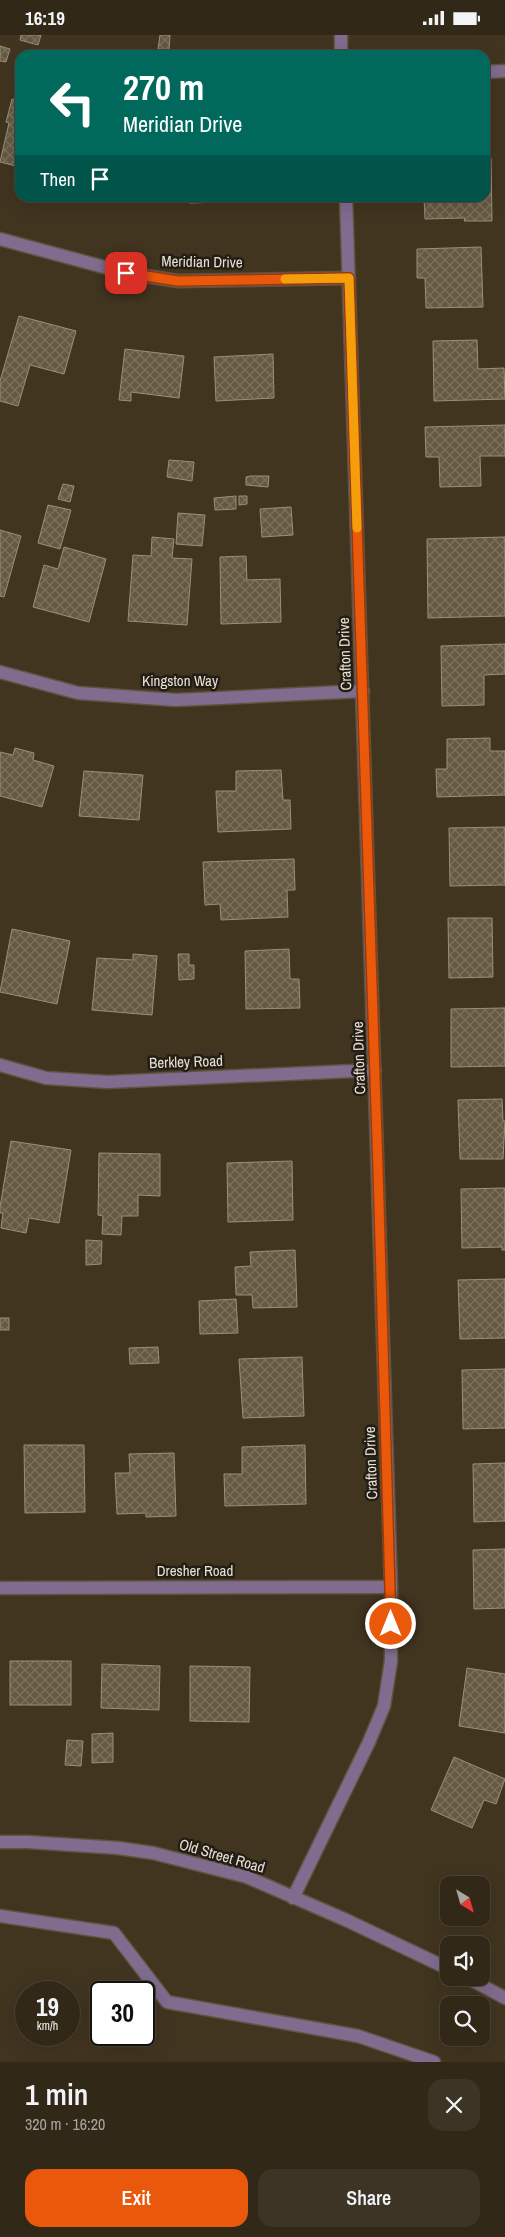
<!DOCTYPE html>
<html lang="en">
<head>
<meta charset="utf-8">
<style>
  body { margin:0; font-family:"Archivo Narrow",sans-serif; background:#3d3425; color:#f1f3f6; height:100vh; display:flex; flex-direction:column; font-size:19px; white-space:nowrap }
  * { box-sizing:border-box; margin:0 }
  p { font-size:16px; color:#a8a6a2 }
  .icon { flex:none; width:28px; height:28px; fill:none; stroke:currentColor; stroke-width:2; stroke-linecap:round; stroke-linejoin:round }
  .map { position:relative; height:2027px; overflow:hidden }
  .side { display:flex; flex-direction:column; background:#312818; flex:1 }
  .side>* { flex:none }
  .guide { position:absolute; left:15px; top:15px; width:475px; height:152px; border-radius:15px; box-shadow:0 5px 20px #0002,0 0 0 1px #4c4437; background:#00695c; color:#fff; overflow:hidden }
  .needle { width:32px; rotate:143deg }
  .fabs { position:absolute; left:440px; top:1841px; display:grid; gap:10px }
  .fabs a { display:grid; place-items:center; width:50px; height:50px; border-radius:10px; background:#312818; box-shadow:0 5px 20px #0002,0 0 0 1px #4c4437; font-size:25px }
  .speed { position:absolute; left:15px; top:1946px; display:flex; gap:10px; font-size:25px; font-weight:700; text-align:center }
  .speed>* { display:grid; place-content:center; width:65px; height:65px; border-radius:50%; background:#312818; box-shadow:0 5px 20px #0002,0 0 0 1px #4c4437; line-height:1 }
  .speed small { font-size:12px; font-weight:400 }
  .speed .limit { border:2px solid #111; border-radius:8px; background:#fff; color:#111 }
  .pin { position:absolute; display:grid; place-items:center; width:42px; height:42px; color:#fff; margin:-21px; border-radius:10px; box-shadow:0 2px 8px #0006 }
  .me { position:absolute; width:55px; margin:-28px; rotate:0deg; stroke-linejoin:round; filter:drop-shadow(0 0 4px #0008) }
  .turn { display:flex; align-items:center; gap:18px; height:105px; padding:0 25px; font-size:22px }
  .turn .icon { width:65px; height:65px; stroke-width:2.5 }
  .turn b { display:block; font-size:35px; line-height:42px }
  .then { display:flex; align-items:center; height:48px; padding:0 25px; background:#0003; gap:10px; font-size:19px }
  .round { display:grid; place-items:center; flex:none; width:52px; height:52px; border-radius:15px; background:#3d3425 }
  .overview { display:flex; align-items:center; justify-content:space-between; height:85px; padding:0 25px }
  h1 { font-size:30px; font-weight:600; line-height:38px }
  .button { display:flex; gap:10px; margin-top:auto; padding:10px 25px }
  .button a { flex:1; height:58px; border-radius:15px; background:#ea580c; color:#fff; font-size:20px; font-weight:600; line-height:58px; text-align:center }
  .button a+a { background:#3d3425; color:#f1f3f6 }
  .status { display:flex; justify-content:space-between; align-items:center; height:35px; padding:0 25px; background:#312818; direction:ltr }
  .status svg { height:14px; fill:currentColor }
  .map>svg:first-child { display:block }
</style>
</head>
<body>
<div class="status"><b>16:19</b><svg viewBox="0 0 49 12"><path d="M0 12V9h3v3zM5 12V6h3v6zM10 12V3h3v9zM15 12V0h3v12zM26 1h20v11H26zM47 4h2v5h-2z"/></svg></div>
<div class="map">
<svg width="505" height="2027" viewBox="0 0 505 2027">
  <defs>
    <pattern id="building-cross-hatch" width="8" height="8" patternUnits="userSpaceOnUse" patternTransform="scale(1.25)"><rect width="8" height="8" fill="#655942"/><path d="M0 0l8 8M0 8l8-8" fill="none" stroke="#7b715c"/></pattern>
  </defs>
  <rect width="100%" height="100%" fill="#413520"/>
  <!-- building -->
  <g fill="url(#building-cross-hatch)" stroke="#9c8f77">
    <path d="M21,0H41L38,10L20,5Z"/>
    <path d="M160,0H170L169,15L158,14Z"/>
    <path d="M0,11L10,14L6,27L0,26Z"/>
    <path d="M12,64L20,66V132L0,127L9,88L6,87Z"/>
    <path d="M491,123L492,186H464L465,183L425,184L424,162H485V124Z"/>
    <path d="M190,162H249L250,166L190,168Z"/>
    <path d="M481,212L483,272L426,273L425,243H417V214Z"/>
    <path d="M19,281L76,296L64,339L30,330L18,371L0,366V346Z"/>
    <path d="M477,305L478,334L504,333L505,364L434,366L433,306Z"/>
    <path d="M125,314L184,321L179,363L131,357V366L119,365Z"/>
    <path d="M273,319L274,363L216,366L214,322Z"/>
    <path d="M505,390V421H480L481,451L440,452L439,422H426L425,392Z"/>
    <path d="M169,425L194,427L192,446L167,442Z"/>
    <path d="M250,441H269L268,452L246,450V442Z"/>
    <path d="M63,449L74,451L70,467L58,464Z"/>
    <path d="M236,461V474L215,475L214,463Z"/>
    <path d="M239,461H247V469L239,470Z"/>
    <path d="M48,470L71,475L60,514L38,508Z"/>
    <path d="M291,472L293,500L262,502L260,474Z"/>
    <path d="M178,478L205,480L202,511L176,509Z"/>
    <path d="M0,495L21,501L4,562L0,561Z"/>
    <path d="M152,502L174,504L172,523L192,524L187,590L128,586L133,520L151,521Z"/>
    <path d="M505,502V581L428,583L427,504Z"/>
    <path d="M64,512L106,524L89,587L33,572L44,530L58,534Z"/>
    <path d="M246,521L247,545L280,544L281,587L221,589L220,522Z"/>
    <path d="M505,609V639L484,640V670L442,671L441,611Z"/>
    <path d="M490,703V716H505V760L437,762L436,734H447V704Z"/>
    <path d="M15,713L34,718L33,725L54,731L42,772L0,761V717L13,720Z"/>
    <path d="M281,735L283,765H290L291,794L218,797L216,756H236V736Z"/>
    <path d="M84,736L143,740L139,785L79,781Z"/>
    <path d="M505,792V850L450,851L449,793Z"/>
    <path d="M294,824L295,855H287L288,882L221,885L220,869L205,870L203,827Z"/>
    <path d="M448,883H492L493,942L449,943Z"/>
    <path d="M12,894L70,906L57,969L0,957Z"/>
    <path d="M289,914L290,944H299L300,973L246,974L245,916Z"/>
    <path d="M133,919L157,921L152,980L92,975L97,923L133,925Z"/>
    <path d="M178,919H189V930H194V944L179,945Z"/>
    <path d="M505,973V1031L451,1032V974Z"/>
    <path d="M502,1064L503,1086H505L503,1124H460L458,1065Z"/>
    <path d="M11,1106L71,1115L59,1188L29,1183L26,1198L1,1193L3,1178H0V1172Z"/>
    <path d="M99,1118L160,1119V1161L138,1160V1181H122L121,1200L102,1199L103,1181L98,1180Z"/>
    <path d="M292,1126L293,1185L228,1187L227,1128Z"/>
    <path d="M505,1153V1215H502V1212L462,1213L461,1154Z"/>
    <path d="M86,1205L102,1206L101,1229L86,1230Z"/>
    <path d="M295,1215L297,1272L253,1273L252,1260H236L235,1232L251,1231L250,1217Z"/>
    <path d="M505,1244V1303L460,1304L458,1245Z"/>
    <path d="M236,1264L238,1298L200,1299L199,1266Z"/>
    <rect x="0" y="1283" width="9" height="12"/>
    <path d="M158,1312L159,1328L130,1329L129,1313Z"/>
    <path d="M302,1322L304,1381L243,1383L239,1324Z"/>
    <path d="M505,1334V1393L463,1394L462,1335Z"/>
    <path d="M24,1410H84L85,1477L25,1478Z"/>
    <path d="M305,1410L306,1469L225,1471L224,1439H242V1412Z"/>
    <path d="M174,1418L176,1481L146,1482V1478L117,1479L115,1438H130L129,1419Z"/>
    <path d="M505,1428V1486L474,1487L473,1429Z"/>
    <path d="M505,1514V1573L474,1574L473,1515Z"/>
    <rect x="10" y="1626" width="61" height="44"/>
    <path d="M102,1629L160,1631L159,1675L101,1673Z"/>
    <path d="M190,1631L250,1632L249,1687L190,1686Z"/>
    <path d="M467,1633L505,1639V1698L459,1691Z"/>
    <path d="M113,1698V1727L92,1728V1699Z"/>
    <path d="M67,1705L83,1706L81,1731L65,1730Z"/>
    <path d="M454,1722L505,1744L496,1769L484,1765L472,1793L431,1775Z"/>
  </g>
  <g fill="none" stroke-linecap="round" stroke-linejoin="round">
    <defs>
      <g id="minor">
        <path d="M341,0V20"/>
        <path d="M485,37L505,36"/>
        <path d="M0,204L126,238L178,246L349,243"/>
        <path d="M0,637L78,658L176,665L363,656"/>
        <path d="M0,1030L46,1043L108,1047L375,1035"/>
        <path d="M0,1553L391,1552"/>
        <path d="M0,1807H28L118,1813L153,1818L247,1842L346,1885L449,1934"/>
        <path d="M293,1863L369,1707L384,1671L391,1626V1552L346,162"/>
        <path d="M0,1881L114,1898L167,1967L358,2001L434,2027"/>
        <path d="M466,1942L505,1963"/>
      </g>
    </defs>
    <!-- minor casing -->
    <use href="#minor" stroke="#5f5440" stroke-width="15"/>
    <!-- minor -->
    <use href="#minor" stroke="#806c8f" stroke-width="12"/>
  </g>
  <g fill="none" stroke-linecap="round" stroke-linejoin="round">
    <defs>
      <path id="route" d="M126,238L178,246L349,243L378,1135L391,1589"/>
    </defs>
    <!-- route casing -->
    <use href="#route" stroke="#983908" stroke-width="12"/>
    <!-- route -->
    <use href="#route" stroke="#ea580c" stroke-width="9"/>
    <!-- slow -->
    <path stroke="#f59e0b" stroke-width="9" d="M285,244L349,243L357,493"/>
  </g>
  <g text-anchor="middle" stroke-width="5" stroke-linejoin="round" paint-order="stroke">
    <!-- street labels -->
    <g font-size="15" fill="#e8e0d4" stroke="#231e15">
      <text transform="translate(202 227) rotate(1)" y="5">Meridian Drive</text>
      <text transform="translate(345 619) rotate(-92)" y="5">Crafton Drive</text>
      <text x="180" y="651">Kingston Way</text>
      <text transform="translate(359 1023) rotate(-92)" y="5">Crafton Drive</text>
      <text transform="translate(186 1027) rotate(-2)" y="5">Berkley Road</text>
      <text transform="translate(371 1428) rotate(-92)" y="5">Crafton Drive</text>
      <text x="195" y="1541">Dresher Road</text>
      <text transform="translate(222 1821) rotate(16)" y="5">Old Street Road</text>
    </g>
  </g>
</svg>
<div class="fabs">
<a><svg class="needle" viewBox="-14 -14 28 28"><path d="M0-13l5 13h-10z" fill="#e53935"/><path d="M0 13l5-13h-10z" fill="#a8a6a2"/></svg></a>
<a><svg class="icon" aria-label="sound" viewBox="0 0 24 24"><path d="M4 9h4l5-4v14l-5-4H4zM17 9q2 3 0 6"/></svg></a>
<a><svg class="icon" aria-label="search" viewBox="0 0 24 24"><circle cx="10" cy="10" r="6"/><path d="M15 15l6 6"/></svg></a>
</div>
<div class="speed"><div>19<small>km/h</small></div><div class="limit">30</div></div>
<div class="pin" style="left:126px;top:238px;background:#d93025"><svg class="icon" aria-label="arrive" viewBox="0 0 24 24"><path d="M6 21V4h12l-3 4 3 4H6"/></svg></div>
<svg class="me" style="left:391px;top:1589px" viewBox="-20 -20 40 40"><circle r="17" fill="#ea580c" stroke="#fff" stroke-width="3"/><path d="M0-11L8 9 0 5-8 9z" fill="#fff"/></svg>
<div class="guide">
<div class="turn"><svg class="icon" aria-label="left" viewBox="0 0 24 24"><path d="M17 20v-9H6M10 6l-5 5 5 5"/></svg><div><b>270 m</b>Meridian Drive</div></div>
<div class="then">Then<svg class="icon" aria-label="arrive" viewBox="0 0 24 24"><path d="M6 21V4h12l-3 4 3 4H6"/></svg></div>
</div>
</div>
<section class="side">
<div class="overview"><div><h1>1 min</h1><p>320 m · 16:20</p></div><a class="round"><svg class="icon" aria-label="close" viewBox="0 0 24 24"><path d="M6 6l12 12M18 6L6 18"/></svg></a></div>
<div class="button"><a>Exit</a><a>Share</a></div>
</section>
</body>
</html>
